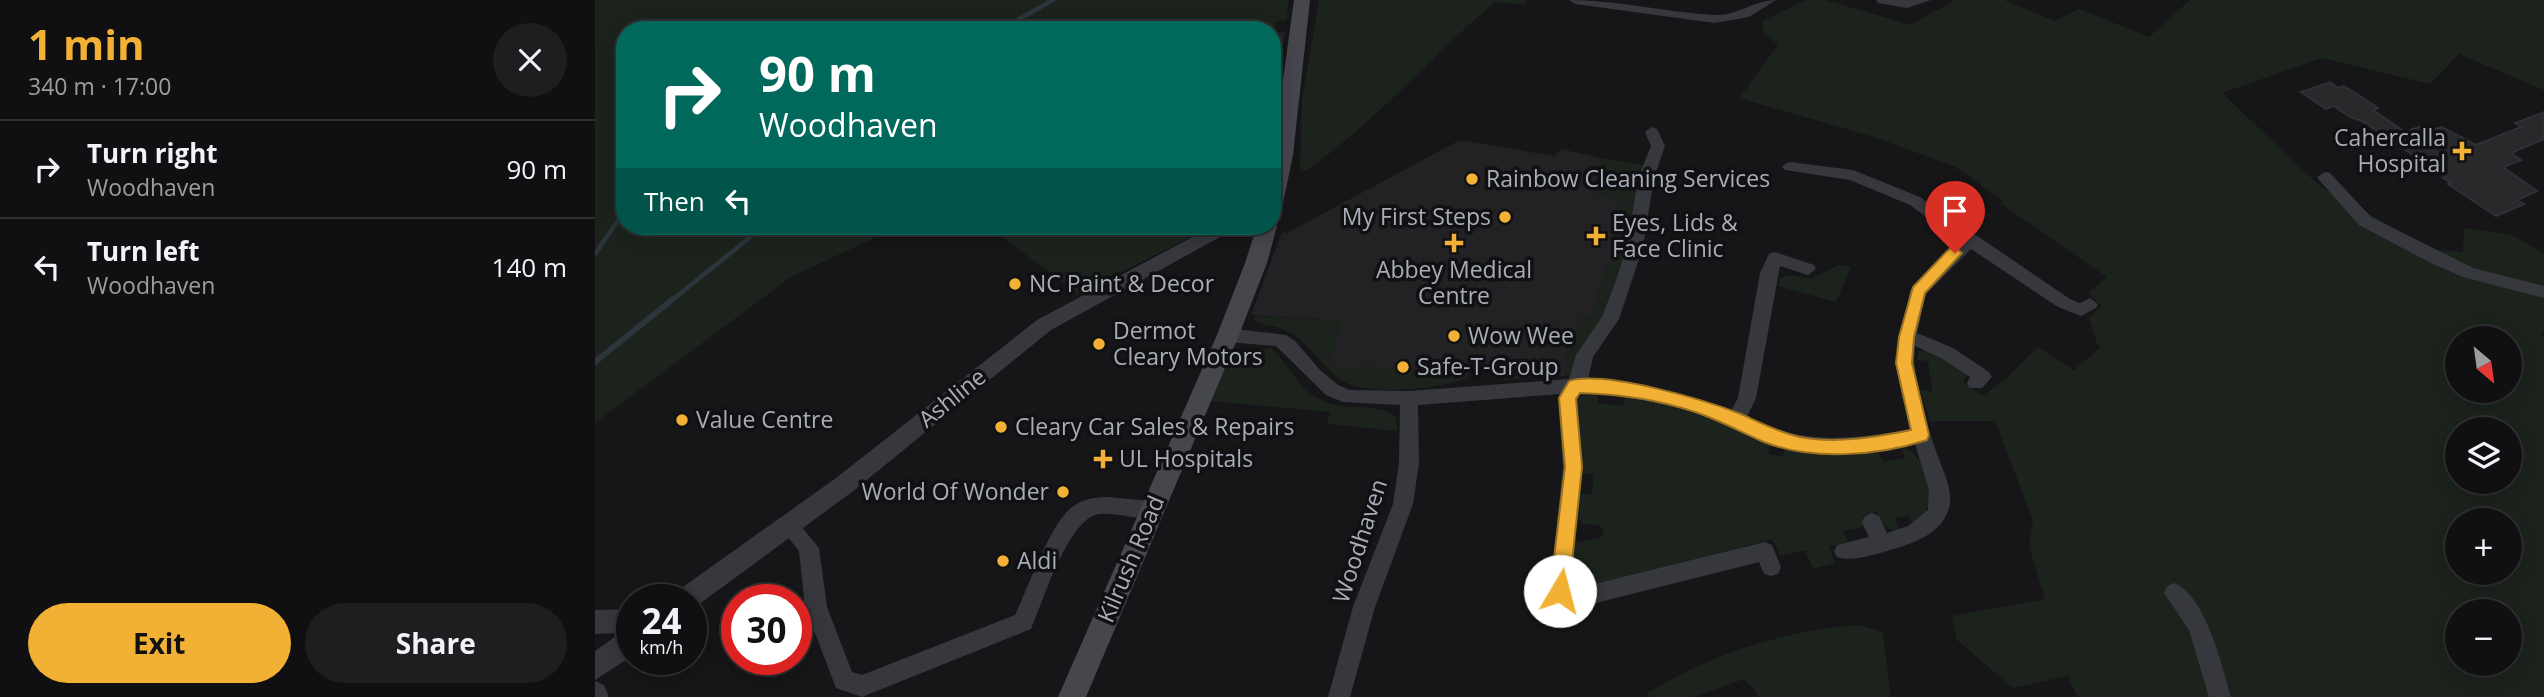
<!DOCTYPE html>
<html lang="en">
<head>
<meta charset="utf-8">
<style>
  body { margin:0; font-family:"Open Sans",sans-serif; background:#1e1e20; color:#f1f3f6; height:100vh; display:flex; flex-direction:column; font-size:26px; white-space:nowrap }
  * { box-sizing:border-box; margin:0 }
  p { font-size:23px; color:#9c9d9f }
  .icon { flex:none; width:38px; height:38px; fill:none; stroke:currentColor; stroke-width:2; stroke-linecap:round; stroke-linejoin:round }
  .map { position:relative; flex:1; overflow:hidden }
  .sheet { display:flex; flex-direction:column; background:#101012; width:595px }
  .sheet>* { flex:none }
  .top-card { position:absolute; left:21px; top:21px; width:665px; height:214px; border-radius:28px; box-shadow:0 4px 18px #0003,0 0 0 2px #303032; background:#00695c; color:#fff; overflow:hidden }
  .needle { width:46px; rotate:151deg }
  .controls { position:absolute; left:1850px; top:326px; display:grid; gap:14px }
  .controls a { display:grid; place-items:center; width:77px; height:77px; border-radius:50%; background:#101012; box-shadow:0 4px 18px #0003,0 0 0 2px #303032; font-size:35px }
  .speed { position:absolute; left:21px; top:584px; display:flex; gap:14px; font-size:35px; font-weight:700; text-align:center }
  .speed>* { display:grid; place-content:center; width:91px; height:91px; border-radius:50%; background:#101012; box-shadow:0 4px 18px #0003,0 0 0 2px #303032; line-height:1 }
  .speed small { font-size:18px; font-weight:400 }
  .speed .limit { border:10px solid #d22; background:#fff; color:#111 }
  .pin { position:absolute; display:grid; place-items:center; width:60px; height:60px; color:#fff; margin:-72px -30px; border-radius:50% 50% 50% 0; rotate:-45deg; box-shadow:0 0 7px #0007 }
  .pin .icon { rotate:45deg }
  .me { position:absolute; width:77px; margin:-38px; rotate:8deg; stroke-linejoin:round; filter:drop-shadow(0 0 5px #0008) }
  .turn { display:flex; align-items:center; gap:24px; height:147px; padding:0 28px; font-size:32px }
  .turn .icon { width:91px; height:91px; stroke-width:2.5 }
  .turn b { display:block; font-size:49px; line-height:60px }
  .then { display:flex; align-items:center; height:66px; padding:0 28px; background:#0003; gap:14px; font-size:26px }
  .round { display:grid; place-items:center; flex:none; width:74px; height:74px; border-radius:37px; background:#1e1e20 }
  .head { display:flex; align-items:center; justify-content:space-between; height:119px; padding:0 28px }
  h1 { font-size:42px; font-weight:700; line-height:52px; color:#f2b134 }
  .primary-button { display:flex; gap:14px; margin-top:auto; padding:14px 28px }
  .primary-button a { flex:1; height:80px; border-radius:42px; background:#f2b134; color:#111; font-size:28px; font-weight:700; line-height:80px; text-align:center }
  .primary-button a+a { background:#1e1e20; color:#f1f3f6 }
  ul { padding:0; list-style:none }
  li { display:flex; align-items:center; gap:21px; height:98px; padding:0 28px; border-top:2px solid #303032 }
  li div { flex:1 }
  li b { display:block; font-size:26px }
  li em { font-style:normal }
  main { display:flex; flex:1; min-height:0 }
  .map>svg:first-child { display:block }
</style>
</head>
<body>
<main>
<section class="sheet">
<div class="head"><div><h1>1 min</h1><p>340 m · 17:00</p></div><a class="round"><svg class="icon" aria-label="close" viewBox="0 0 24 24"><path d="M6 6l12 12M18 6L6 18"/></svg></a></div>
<ul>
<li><svg class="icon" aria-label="right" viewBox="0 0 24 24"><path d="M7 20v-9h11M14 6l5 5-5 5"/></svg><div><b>Turn right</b><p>Woodhaven</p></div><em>90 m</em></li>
<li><svg class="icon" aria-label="left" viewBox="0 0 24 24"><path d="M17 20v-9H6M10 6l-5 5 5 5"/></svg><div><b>Turn left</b><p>Woodhaven</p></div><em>140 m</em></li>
</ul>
<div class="primary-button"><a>Exit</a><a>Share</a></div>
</section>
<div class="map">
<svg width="1949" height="697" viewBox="0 0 1949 697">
  <rect width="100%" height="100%" fill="#161618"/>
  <!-- built -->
  <g fill="#222225">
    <path d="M690,32L684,64L677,125V33Z"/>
    <path d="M865,140L959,156L966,149L1006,158L1000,194L1034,201L1027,241H1022L1020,263H1011L1007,289H1002L998,317L985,316L981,346L973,345L969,376L901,370L857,373L767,366L766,369L732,367L747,321L656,315L687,232L692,233Z"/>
  </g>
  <!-- green -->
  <g fill="#1c231d" fill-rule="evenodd">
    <path d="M0,0H693L692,20L680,22L681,33H677V30H30V226H305L196,277L0,423Z"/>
    <path d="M724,0H932L930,5L900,2C836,56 781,122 712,170L705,169L707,100Z"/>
    <path d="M1211,0H1231L1315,25L1360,0H1409L1460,21L1484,9L1554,37L1595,0H1949V90L1864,54L1835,84L1727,58L1627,93L1725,186L1836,249L1868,252L1869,228L1917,235L1949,254V330L1946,335L1949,337V697H1482L1473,676L1418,688L1362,640L1357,616L1450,599L1434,547L1438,520L1400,421H1335L1325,390L1337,391L1333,361L1322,360L1324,351L1337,350L1369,368L1371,376L1369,382L1387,396L1412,378L1443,347L1479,370L1506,347L1502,344L1494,318L1507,306L1493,293L1512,277L1405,203L1408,201L1361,167L1279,137L1144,98L1183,45L1168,31L1167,21ZM1862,338H1914V390H1862ZM1862,429H1914V481H1862ZM1862,520H1914V572H1862ZM1862,611H1914V663H1862Z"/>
    <path d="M1006,158L1048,165L1045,178L1035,177L1032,188L1041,191L1029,259L1008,316L982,357L977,375L910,380L899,374L896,364H902L901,370L969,376L973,345H981L985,316H998L1002,289H1007L1011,262L1020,263L1022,241L1016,240L1021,203L1033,204L1034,202L999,194Z"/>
    <path d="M393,226H617L483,294Z"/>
    <path d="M1244,265L1256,267L1241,302L1183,286L1185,278L1193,275L1216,279Z"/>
    <path d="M660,316L747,321L733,367L766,369L767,365L857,373L858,368L875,369L872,378C846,389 770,397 746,380C726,366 713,340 690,330C680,325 669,326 659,320Z"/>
    <path d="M676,348C694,364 702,387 724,399C748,413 783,401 801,417L803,431L732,424L735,412L615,401C629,365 634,350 676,348Z"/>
    <path d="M989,395H1003V403L1029,406L1030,398L1068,404L1136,425L1175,445L1173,454L1187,457L1190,450L1243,454L1283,452L1289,462L1310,458L1307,449C1327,447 1332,483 1337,498L1329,517L1318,525L1314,515L1300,518L1304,529L1298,531L1287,523L1282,512L1268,515L1271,526L1248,531L1253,542L1234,546L1240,563L1218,569L1210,550L1185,556L1177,539L1003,586C971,586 976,566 980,543L1007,537L1009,532L1004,525L989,524L983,518L984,494H997L999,474H986V442L980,404L982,399Z"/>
    <path d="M1264,625L1288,632L1296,697H1162V693L1149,679L1099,697H1054L1052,693C1117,654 1189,630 1264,625Z"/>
  </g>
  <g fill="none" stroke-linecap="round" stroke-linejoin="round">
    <!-- stream-far1 -->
    <g stroke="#2c353c" stroke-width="4.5">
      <path d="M405,30L458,0"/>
      <path d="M0,254L30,210"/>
      <path d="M76,301L169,226"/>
    </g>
    <!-- stream -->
    <path stroke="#2c353c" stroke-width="6" d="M0,362L78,299"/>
  </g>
  <!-- building -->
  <path fill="#29292c" stroke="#303034" stroke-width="2" d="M1735,82L1743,88L1749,86L1765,96L1783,108L1778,110L1810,132L1826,126L1833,131L1847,127L1881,145L1926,127L1920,123L1949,112V139L1916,153L1926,160L1908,167L1942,191L1922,200L1929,204L1901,216L1853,184L1856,183L1848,178L1851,177L1767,121L1755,117L1739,106L1731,109L1706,92Z"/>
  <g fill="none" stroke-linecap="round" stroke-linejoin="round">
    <!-- minor -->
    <g fill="#37383d" fill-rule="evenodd">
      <path d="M974,0C1023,0 1070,12 1119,15C1143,16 1159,0 1181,0L1154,17L1120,23L980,4Z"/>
      <path d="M1281,0H1336L1312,8L1283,3Z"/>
      <path d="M1057,127L1062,129L1070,146L1059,178L1048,247L1024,319L998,357L993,379C1042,380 1091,395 1136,411L1143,398L1165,273L1174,254L1180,252L1219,265L1221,269L1213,275L1185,266L1161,398L1152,417C1206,445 1257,440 1315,429L1300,363L1315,291L1365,242L1315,205L1255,180L1190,170L1187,167L1190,164L1195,162L1258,170L1325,197L1475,299L1485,303L1495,298L1503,304L1501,308L1486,316L1463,307L1376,249L1331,294L1322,333L1358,348L1394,372L1397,377L1387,388H1375L1372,383L1375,377L1346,358L1320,346C1316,379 1330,419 1341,451C1346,466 1357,487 1355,503C1351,529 1327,540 1305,547C1288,552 1258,563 1242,557L1239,551L1242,545L1274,537L1267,522L1270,516L1277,513L1284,516L1292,533L1313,526L1333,510L1334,490L1320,444C1269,453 1226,458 1175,445C1160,441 1146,430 1132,424C1085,406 1034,395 984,393L981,399L988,467L974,594L988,587L1028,577L1170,542L1177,545L1186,567L1183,574L1176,576L1169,574L1164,562L993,605L969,619L952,609L949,602L955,587L968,467L963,398L965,394L823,405L824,463L818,504L780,607L755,697H733L758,607L798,504L804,463L805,405L748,402L731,395L681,346L633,342L627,340L624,335L627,330L633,328L691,335L700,341L724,369L743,385L755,390L814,391L974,379L981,355L1007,317L1020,283L1032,247L1043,178L1056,146L1050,132Z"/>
      <path d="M1730,172L1735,173L1776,217L1878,268L1949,286V298L1868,277L1836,263L1764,225L1725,181L1722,177Z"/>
      <path d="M512,497L557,501L564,504L567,510L564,516C546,522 523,512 504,514C473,518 448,602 436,629L267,697L241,688L210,607L204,551L184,526L187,520L194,517L201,520L224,548L232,607L257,672L267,675L420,615C433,589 456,519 480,505C489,499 501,497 512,497Z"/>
      <path d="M1579,583C1611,596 1627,666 1636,697H1614L1594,630L1569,593L1572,586Z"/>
    </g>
    <!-- tertiary -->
    <g fill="#37383d" fill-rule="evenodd">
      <path d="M618,226H651L649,231L625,237L456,330L257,492L99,608L96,609V600H78L81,592L241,478L442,320Z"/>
      <path d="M37,609V656L0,680V651L25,633L0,634V610Z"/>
      <path d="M0,681L9,685L14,697H0Z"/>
    </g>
    <!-- secondary -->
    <g fill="#45474d" fill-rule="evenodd">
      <path d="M699,0H715L698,155L687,208L684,213L677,215V160Z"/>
      <path d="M677,220L682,226L672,263L644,335L491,697H463L622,335L650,263L662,226H677Z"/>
    </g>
  </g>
  <!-- route -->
  <path fill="#f2b134" stroke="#9d7322" stroke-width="2" d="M1360,247L1367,253L1330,293L1319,337L1317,363L1334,435L1332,440C1283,456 1217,461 1169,442C1146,432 1124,420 1100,412C1064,400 1023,394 985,393L981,399L987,467L974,591L972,597L965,599L958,597L955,591L970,467L964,398L974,381C1010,370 1110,400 1146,414C1166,423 1183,432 1205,437C1242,444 1280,437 1316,430L1301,363L1304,337L1318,287L1354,249Z"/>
  <!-- markers -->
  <g fill="#f2b134" stroke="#111113" stroke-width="2.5">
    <path d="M1863.5 140.5h7v7h7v7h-7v7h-7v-7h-7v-7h7z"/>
    <circle cx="877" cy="179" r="7"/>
    <circle cx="910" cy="217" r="7"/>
    <path d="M997.5 225.5h7v7h7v7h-7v7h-7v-7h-7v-7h7z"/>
    <path d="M855.5 232.5h7v7h7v7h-7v7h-7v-7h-7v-7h7z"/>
    <circle cx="420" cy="284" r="7"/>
    <circle cx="859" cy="336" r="7"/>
    <circle cx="504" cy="344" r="7"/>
    <circle cx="808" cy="367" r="7"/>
    <circle cx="87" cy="420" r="7"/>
    <circle cx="406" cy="427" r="7"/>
    <path d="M504.5 448.5h7v7h7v7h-7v7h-7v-7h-7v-7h7z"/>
    <circle cx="468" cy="492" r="7"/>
    <circle cx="408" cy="561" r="7"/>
  </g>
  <g text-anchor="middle" stroke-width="7" stroke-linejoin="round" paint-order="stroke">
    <!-- poi labels -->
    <g font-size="23" fill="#a8adb8" stroke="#111113" text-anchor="start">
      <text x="1851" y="146" text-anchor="end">Cahercalla<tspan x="1851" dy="26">Hospital</tspan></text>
      <text x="891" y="187">Rainbow Cleaning Services</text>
      <text x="896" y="225" text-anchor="end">My First Steps</text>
      <text x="1017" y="231">Eyes, Lids &amp;<tspan x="1017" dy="26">Face Clinic</tspan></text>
      <text x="859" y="278" text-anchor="middle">Abbey Medical<tspan x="859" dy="26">Centre</tspan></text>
      <text x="434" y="292">NC Paint &amp; Decor</text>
      <text x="518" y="339">Dermot<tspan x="518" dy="26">Cleary Motors</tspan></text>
      <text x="873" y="344">Wow Wee</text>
      <text x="822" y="375">Safe-T-Group</text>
      <text x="101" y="428">Value Centre</text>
      <text x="420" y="435">Cleary Car Sales &amp; Repairs</text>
      <text x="524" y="467">UL Hospitals</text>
      <text x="454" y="500" text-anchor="end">World Of Wonder</text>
      <text x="422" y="569">Aldi</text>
    </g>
    <!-- street labels -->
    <g font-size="23" fill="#a8adb8" stroke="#111113">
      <text transform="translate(357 398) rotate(-39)" y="8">Ashline</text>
      <text transform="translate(765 541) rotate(-72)" y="8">Woodhaven</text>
      <text transform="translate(536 559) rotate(-67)" y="8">Kilrush Road</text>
    </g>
  </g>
</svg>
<div class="controls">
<a><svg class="needle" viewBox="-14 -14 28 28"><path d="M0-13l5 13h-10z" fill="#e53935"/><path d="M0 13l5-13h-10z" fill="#9c9d9f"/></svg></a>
<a><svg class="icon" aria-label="layers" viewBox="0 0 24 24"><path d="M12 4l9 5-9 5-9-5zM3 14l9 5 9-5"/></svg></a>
<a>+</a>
<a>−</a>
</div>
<div class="speed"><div>24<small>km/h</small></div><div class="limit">30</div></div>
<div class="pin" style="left:1360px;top:253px;background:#d93025"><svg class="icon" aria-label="arrive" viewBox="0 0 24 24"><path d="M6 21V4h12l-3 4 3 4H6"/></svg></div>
<svg class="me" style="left:965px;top:591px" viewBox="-20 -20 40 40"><circle r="19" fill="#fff"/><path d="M0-13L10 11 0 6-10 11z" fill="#f2b134"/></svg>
<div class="top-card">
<div class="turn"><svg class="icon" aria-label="right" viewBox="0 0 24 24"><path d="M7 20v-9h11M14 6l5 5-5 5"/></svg><div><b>90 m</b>Woodhaven</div></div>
<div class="then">Then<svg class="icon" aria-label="left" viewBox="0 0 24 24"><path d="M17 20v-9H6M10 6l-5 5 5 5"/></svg></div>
</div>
</div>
</main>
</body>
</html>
